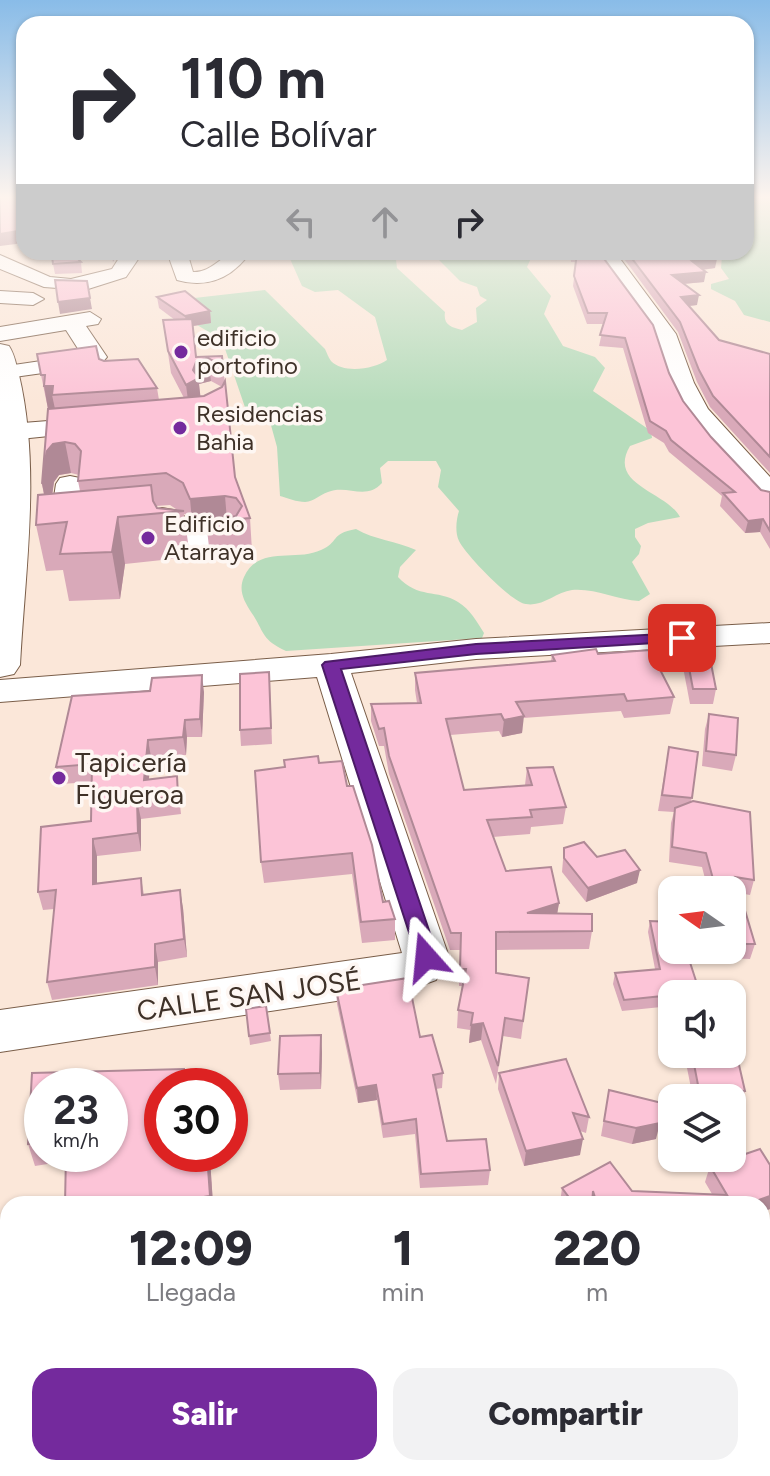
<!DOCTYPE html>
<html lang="es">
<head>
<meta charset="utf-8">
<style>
  body { margin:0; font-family:Figtree,sans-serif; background:#f2f2f3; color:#2b2b33; height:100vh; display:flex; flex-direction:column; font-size:30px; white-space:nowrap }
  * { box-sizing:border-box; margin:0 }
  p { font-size:26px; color:#7c7c81 }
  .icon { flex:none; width:44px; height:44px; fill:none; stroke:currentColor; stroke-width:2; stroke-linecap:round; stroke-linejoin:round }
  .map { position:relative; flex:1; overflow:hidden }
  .panel { position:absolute; left:0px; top:1196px; width:770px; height:280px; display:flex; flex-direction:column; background:#fff; border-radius:24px 24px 0 0; box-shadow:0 2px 6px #0004 }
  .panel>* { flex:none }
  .banner { position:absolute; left:16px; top:16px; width:738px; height:244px; border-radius:24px; box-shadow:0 2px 6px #0004; background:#fff; color:#2b2b33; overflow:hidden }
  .needle { width:52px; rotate:284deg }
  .tools { position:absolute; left:658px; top:876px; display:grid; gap:16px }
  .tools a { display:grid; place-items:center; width:88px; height:88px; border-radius:16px; background:#fff; box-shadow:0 2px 6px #0004; font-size:40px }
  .speed { position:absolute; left:24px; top:1068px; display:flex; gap:16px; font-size:40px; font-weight:700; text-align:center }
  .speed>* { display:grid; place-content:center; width:104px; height:104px; border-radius:50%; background:#fff; box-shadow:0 2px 6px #0004; line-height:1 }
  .speed small { font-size:20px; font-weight:400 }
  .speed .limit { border:12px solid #d22; background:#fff; color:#111 }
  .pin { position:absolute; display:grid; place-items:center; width:68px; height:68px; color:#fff; margin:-34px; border-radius:16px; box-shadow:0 4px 12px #0006 }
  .me { position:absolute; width:88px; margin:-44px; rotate:342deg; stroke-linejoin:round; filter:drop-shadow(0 0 6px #0008) }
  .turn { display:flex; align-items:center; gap:28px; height:168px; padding:0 32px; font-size:36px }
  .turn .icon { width:104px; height:104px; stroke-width:2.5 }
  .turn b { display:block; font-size:56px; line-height:68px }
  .lanes { display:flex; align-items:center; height:76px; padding:0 32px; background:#0003; justify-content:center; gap:40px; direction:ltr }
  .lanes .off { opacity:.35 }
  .eta { display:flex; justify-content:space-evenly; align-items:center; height:136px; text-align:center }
  .eta b { font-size:48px; font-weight:800; line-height:56px }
  .primary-button { display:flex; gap:16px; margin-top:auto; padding:16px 32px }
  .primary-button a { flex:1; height:92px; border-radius:24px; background:#742a9d; color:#fff; font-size:32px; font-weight:800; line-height:92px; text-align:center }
  .primary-button a+a { background:#f2f2f3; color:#2b2b33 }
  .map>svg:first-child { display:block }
</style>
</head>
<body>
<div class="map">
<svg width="770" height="1476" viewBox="0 0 770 1476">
  <rect width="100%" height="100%" fill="#fbe7d9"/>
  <!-- green -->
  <g fill="#b7dcbc">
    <path d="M746,196H770V322L744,315L735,301L711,289V284L729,279L721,268L722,256L717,252H746Z"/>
    <path d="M287,252H388L396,260L397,268L445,312C443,325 451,327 462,330L477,322L476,308L487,300L480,296L477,287L460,281L431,252H546L531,258L527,267L551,296L544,314L563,346L595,357L605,368L593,391L651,431L652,438L630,446C607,485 666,491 680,517L648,523L635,529V537L641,546L639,554L632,562L650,594L639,601C617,600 595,588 572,590C556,592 543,607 526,604C512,603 465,554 459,541C455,533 456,520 459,511L438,487L441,470L436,461H388L380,468L382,483C366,501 347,484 328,492C319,495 315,501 305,502C297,502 287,498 280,496L277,447L269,418L249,419L222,340L159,302L265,290L325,349C327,353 328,357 331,361C343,374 375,369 387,360L375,317L338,290L315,292L302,286Z"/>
    <path d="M356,529C375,540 396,541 416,550L400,567L398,577C418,599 437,589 458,602C470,609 477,622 484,633L482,638L286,651C260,639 265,632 251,612C244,601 238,590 244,577C258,545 296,562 321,550C340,542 329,534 356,529Z"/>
  </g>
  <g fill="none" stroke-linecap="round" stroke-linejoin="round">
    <defs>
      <g id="minor">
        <path d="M123,252H143L126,277L85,290L44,287L0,269V255L50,277L71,279L112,269Z"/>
        <path d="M167,252H187L193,272C211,273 220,256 236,252L246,258C228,280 204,288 177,280Z"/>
        <path d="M595,252H615L676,334L694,383L708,409L770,477V503L760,500L711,447L684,411L670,383L654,334Z"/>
        <path d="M0,291L33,293L44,299L33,305L0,303Z"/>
        <path d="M90,312L101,319L98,324L86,326L107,357L100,365L0,379V367L82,355L66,330L0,341V327Z"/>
        <path d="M99,417L108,420L112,425L108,430L10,440L0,436L1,426L10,424Z"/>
        <path d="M70,476L80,478L84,484L81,517L76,523L66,526L56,523L51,517L56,484L60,478Z"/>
        <path d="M162,508L179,511L190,523L191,535L227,531L238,534L242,540L238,546C216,552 188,558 166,552L162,546L160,525L152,523L147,517L152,511Z"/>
        <path d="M770,623V643L476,659L351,673L449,957L436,980L409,990L0,1052V1010L402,953L317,677L0,702V680L331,654L476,639Z"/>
      </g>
      <path id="major" d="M0,344L9,346C15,355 16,365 19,375C41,469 25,570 20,665L14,674L0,677Z"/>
    </defs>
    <!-- minor casing -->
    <use href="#minor" stroke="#7a5e49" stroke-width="2"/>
    <!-- major casing -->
    <use href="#major" stroke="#7a5e49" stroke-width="2"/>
    <!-- minor -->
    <use href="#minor" fill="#fff" fill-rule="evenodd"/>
    <!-- major -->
    <use href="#major" fill="#fff" fill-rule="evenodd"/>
  </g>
  <!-- wall -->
  <g fill="#d9a9b9" fill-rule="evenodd">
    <path d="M570,252H599L669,373L683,401L711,437L761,490L770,492V549L760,532L745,533L720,506L722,496L669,452L664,443L648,433L623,348L599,346L604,324H587L573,286L576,262H571Z"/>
    <path d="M619,252H706L715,268L703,270L704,282L684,284L697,305L689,306L719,340L770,354V473L710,407L697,382L678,332Z"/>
    <path d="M81,262L82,273L55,274L53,264Z"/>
    <path d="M157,297L210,311L211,323L193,326L196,357L222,356L235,477L250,518L252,551L210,555L207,530L193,532L187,515L184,514L190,557L125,564L120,599L69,601L63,570L46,571L36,525L44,495L42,484L48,409L41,375L99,359L157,388L159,400L184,398L171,373L163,320H175L159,308ZM211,381L222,387L204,396H200L199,384ZM71,473L79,475L78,481L80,491L52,494L54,482L59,475ZM170,505L179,511L157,508L156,506Z"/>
    <path d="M686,652L716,689L713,704H690L683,667Z"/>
    <path d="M598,654L674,697L670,714L624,718L621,711L523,718L522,733L502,737L499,731L450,735L464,790L525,785L527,768L566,807L563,824L531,827L530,834L493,837L506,871L559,903L557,913L592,931L589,949L496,950V973L529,978L521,1039L503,1036L496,1084L481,1040L469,1043L470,1030L457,1028L458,1010L463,986H459L460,950H450L389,774L384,746H379L371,721V704L417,703L415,690V673L551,661L552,655Z"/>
    <path d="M270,687L272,744L241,746L240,730Z"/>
    <path d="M150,691L204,692L202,737H187L186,755L151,757L149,779L177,776L181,814L141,819V851L97,856V884L141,878L144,895L183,908L187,957L158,962V985L52,1000L47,982L54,909L43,910L38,892L91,821L92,782L60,784L56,767Z"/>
    <path d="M709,714L736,755L732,771L702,766L705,729Z"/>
    <path d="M669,747L698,752L691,802L754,880L750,895L739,893L755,944L750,959L727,958L724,950H732V890H708L702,867L669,862L671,823L674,812L658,811Z"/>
    <path d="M319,763L347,786L383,902L395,919V940L362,943L352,874L264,883L261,862Z"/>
    <path d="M564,848L597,857L637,883L586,902L562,872Z"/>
    <path d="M650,921L672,950H687V952L697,984L706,994H672L671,1006L622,1011L613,984L615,973L655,969L648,932Z"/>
    <path d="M336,989L420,1037L443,1073L442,1088L436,1089L447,1141L490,1170L488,1185L420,1188L415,1134L383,1138L377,1100L358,1103L337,1004Z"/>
    <path d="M266,1006L271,1041L250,1045L246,1009Z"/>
    <path d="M322,1052L321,1089L280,1090L278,1074Z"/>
    <path d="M686,1054H732L745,1091L740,1107L732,1106V1098H693L685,1058Z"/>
    <path d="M32,1073L162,1154L210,1159L213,1204H65L66,1161L35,1166L28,1144ZM42,1086L110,1154H42Z"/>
    <path d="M499,1073L589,1117L586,1133L580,1131V1155L524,1166L498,1089Z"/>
    <path d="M609,1090L656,1139L632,1144L601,1136Z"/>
    <path d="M770,1165V1209L762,1212V1204L560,1203L562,1188L712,1194L705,1182L710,1166Z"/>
    <path d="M8,1394V1434L2,1423Z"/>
    <path d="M332,1468H379V1471L332,1474Z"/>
    <path d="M588,1468H633L634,1474L633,1476H589Z"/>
  </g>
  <!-- shaded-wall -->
  <g fill="#b08996">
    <path d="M24,230V243L0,246V234Z"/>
    <path d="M111,252H119L113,262Z"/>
    <path d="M717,259L715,268L691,271L692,261Z"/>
    <path d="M706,272L704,282L670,285L672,275Z"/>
    <path d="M699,295L697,305L679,307L681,297Z"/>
    <path d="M90,298L92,309L60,314L58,302Z"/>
    <path d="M210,311L211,323L193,326L197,362L208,358L211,381L199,384L201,401L189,408L186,385L193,370L185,316Z"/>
    <path d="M44,386H53L52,395L55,409H48Z"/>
    <path d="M65,442L71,473L59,475L54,482L49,517L42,484L47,451L53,444Z"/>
    <path d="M225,496L227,520L206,522L207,530L193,532L190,499Z"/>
    <path d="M118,517L125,564L120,599L112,552Z"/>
    <path d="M763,519L760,532L745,533L748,521Z"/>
    <path d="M202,675L204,692L202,737L200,719Z"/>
    <path d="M524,716L522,733L502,737L504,720Z"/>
    <path d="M185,720L187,737L186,755L183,737Z"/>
    <path d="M148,740L151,757L147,797L144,780Z"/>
    <path d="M137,801L141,819V851L138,833Z"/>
    <path d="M93,839L97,856V902L93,884Z"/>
    <path d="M640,870L637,883L586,902L588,888Z"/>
    <path d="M180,890L183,908L187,957L184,939Z"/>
    <path d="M559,903L556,921L527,913Z"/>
    <path d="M155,944L158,962V985L155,967Z"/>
    <path d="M483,1023L481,1040L469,1043L471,1025Z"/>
    <path d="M321,1035L322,1052L321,1089L320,1073Z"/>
    <path d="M376,1085L377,1100L358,1103L357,1088Z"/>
    <path d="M660,1123L656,1139L632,1144L636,1128Z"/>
    <path d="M583,1139L580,1155L524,1166L526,1151Z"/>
    <path d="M207,1154H209L210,1159L213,1204H212L210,1196Z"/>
    <path d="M770,1196V1209L762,1212V1204H748Z"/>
    <rect x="191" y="1468" width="7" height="8"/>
  </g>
  <!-- building -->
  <g fill="#fcc4d7" stroke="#b08996" stroke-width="2">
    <path d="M0,196H19L24,203V230L0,234Z"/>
    <path d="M56,252H71L81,262L53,264L52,256Z"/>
    <path d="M572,252H599L653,325L669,373L683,401L711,437L761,490L770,492V531L763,519L748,521L723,493L735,492L671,440L666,431L650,421L625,338L600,335L607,313H588L574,276L577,253Z"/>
    <path d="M627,252H706L717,259L692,261L706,272L672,275L699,295L681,297L719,340L770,354V457L713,396L699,370L680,322Z"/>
    <path d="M55,280L87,281L90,298L58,302Z"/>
    <path d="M185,291L210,311L185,316L157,297Z"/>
    <path d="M192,319L196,357L222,356L223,366L208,358L196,362L193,370L199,378L186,385L168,351L163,320Z"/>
    <path d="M96,346L99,359L104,361L138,359L157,388L52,395L53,386H44L45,375H41L37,354Z"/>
    <path d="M225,381L235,477L250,518L206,522L236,516L242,506L236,498L225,496L190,499L183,483L166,473L78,481L81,451L75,444L65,442L53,444L47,451L42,484L48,409L204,396L222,387Z"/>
    <path d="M151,485L153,501L157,508L184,511L118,517L112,552L60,554L67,522L36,525L38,495Z"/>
    <path d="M596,649L598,654L650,650L674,697L627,701L624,694L516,702L524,716L504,720L501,714L446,719L464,790L532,785L527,768L553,767L566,807L530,810L532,817L487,820L506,871L551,867L559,903L527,913L592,914V931L496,932V973L529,978L523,1021L505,1018L498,1066L483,1023L471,1025L473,1013L458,1010L466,969H460L461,933H451L389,756L384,728L379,729L371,704L421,703L415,673L555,661L552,655Z"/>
    <path d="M686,652L709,653L716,689H693Z"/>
    <path d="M269,672L271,728L240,730V674Z"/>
    <path d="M202,675L200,719L185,720L183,737L148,740L144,780L177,776L178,796L137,801L138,833L93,839V884L141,878L142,895L180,890L184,939L155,944V967L47,982L56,890L38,892L41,827L91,821L92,764L56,767L72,696L150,691L152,678Z"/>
    <path d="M709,714L738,718L736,755L706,751Z"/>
    <path d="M669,747L698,752L692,798L662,795Z"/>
    <path d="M318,756L319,763L342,761L347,786H353L372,845L383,902L389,901L395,919L361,922L352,853L261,862L255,771L285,767L284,760Z"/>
    <path d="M693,801L750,812L754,880L735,877L755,944H732V890H716L706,853L672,847L675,808Z"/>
    <path d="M584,842L597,857L625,850L640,870L588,888L564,858V848Z"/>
    <path d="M650,921L672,922V950H686L697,984L707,987L706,994H678L676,983L674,994H672V995L624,1000L615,973L660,969Z"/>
    <path d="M408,978L420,1037L432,1035L443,1073L433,1075L447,1141L486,1139L490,1170L421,1174L416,1119L383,1124L376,1085L357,1088L336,989Z"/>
    <path d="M266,1006L270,1033L249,1036L246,1009Z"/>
    <path d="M321,1035L320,1073L278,1074L280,1036Z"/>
    <path d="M732,1043H734L745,1091L699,1090L692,1054H732Z"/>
    <path d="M566,1059L589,1117L573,1113L583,1139L526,1151L499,1073Z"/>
    <path d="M184,1069L185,1086H162V1154H207L210,1196L159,1204H65L66,1154H110V1086H42V1142L28,1144L32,1073Z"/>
    <path d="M609,1090L662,1103L660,1123L636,1128L604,1121Z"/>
    <path d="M760,1149L770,1165V1196L748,1204H597L593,1191L592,1204H574L562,1188L610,1162L632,1191L727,1195L710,1166Z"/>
    <path d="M762,1293L768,1295L764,1363L762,1362Z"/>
    <path d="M6,1394H8V1423H2Z"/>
    <path d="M42,1468H191V1476H41Z"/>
    <path d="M384,1468L421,1469L420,1476H383Z"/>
    <path d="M468,1468H493L494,1476H469Z"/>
    <path d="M593,1468H633L634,1474L593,1470Z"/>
  </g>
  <!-- sky -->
  <linearGradient id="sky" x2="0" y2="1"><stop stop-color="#89bce8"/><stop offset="0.49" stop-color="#fdf4ee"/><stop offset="1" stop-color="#fdf4ee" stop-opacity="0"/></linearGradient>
  <rect width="770" height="403" fill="url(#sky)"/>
  <!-- route -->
  <path fill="#742a9d" stroke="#4b1b66" stroke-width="2" d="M682,633L690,638L687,641L476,654L341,669L438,957L434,963L426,966L419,963L322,665L325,662L476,644Z"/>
  <!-- markers -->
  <g fill="#742a9d" stroke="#fef7f3" stroke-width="3">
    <circle cx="181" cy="352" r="8"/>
    <circle cx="180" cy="428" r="8"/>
    <circle cx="148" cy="538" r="8"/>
    <circle cx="59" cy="778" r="8"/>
  </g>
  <g text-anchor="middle" stroke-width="7" stroke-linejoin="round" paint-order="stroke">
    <!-- far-poi labels -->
    <g font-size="24" fill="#3e3128" stroke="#fef7f3" text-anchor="start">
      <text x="197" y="346">edificio<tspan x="197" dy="28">portofino</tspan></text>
      <text x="196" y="422">Residencias<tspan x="196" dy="28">Bahia</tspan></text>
      <text x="164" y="532">Edificio<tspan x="164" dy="28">Atarraya</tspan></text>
    </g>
    <!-- poi labels -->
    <g font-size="28" fill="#3e3128" stroke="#fef7f3" text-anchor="start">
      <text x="75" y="772">Tapicería<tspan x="75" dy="32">Figueroa</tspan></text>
    </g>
    <!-- street labels -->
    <g font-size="28" fill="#3e3128" stroke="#fef7f3">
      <text transform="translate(249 995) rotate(-8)" y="10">CALLE SAN JOSÉ</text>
    </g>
  </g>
</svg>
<div class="tools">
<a><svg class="needle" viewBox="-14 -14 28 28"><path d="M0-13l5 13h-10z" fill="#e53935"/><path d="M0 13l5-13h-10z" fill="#7c7c81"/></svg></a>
<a><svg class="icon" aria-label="sound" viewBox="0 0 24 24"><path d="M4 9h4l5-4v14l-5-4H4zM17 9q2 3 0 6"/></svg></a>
<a><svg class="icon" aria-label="layers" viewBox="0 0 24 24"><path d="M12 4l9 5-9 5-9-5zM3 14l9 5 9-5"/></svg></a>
</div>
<div class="speed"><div>23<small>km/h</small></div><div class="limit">30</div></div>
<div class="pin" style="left:682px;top:638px;background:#d93025"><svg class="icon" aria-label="arrive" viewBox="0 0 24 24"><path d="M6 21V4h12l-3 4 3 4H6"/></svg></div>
<svg class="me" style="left:426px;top:957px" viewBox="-20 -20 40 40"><path d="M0-17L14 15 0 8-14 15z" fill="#742a9d" stroke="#fff" stroke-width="4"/></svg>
<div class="banner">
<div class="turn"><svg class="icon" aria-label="right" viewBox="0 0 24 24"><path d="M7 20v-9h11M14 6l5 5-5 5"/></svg><div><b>110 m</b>Calle Bolívar</div></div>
<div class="lanes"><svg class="icon off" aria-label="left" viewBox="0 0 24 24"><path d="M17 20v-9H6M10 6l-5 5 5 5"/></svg><svg class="icon off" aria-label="ahead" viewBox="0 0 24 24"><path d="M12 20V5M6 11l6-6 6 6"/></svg><svg class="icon" aria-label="right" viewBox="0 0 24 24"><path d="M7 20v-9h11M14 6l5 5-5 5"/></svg></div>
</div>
<section class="panel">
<div class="eta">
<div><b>12:09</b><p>Llegada</p></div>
<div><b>1</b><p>min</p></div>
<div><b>220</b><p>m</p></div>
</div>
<div class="primary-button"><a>Salir</a><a>Compartir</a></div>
</section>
</div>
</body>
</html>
